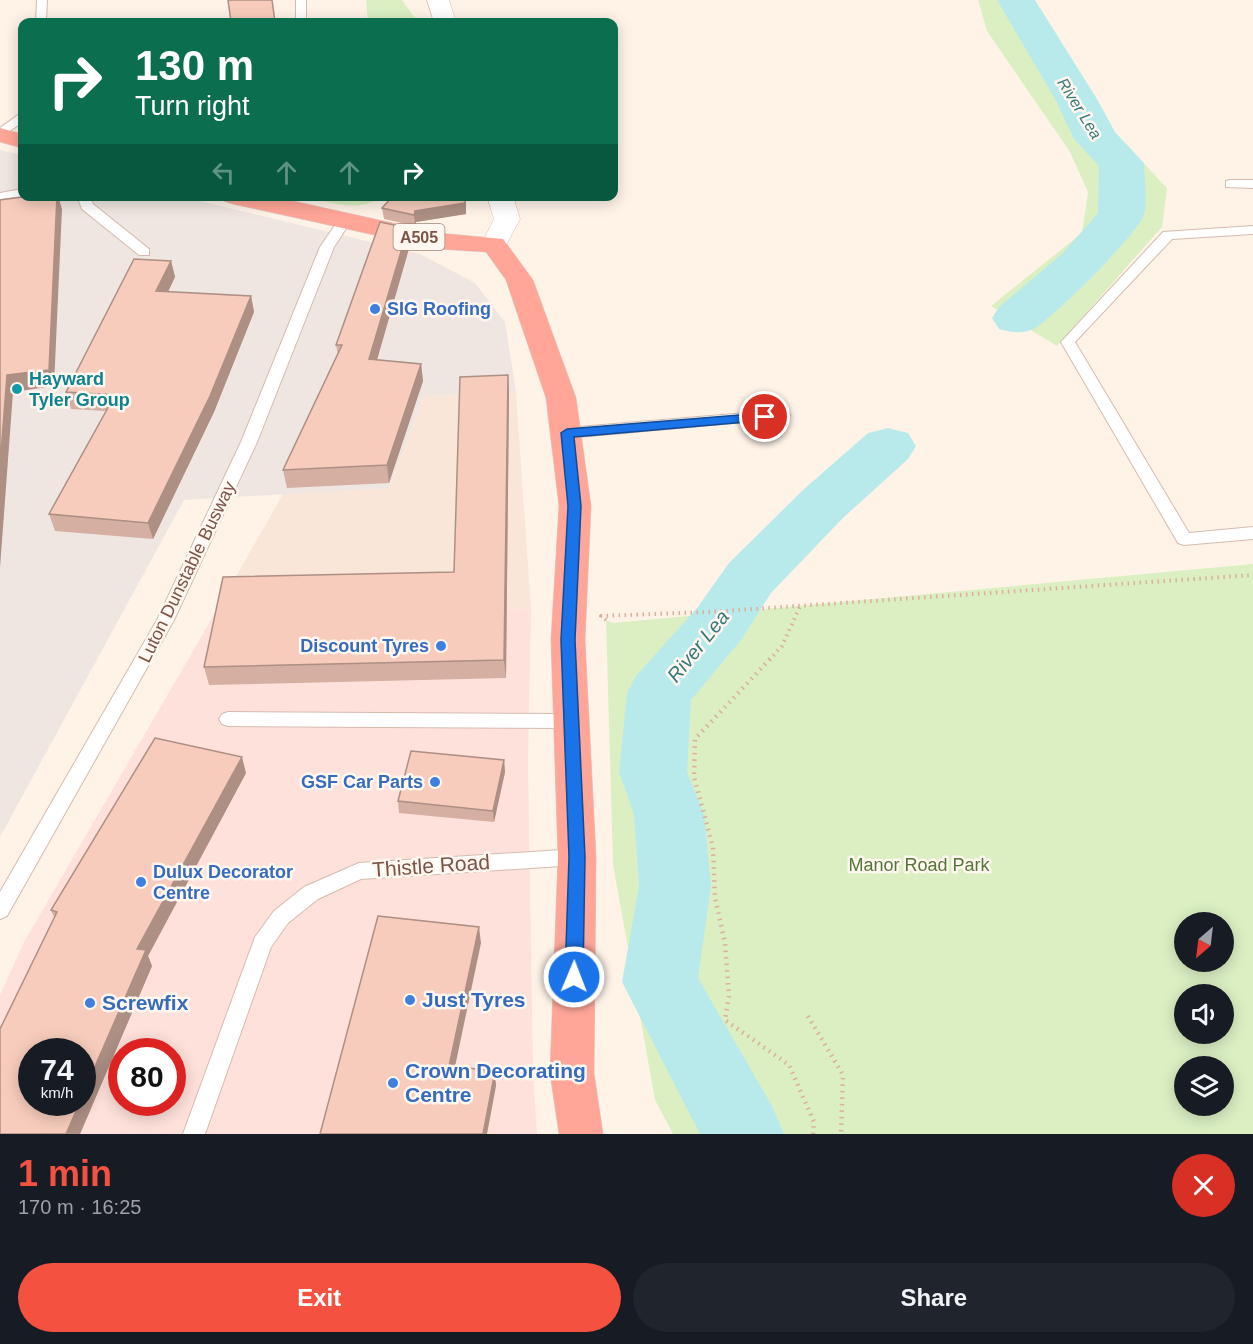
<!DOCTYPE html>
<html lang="en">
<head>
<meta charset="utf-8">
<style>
  body { margin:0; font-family:Helvetica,sans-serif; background:#20242c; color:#f1f3f6; height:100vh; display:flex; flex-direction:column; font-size:22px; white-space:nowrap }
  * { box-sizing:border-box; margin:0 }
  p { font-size:20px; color:#9ea1a6 }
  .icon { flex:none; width:33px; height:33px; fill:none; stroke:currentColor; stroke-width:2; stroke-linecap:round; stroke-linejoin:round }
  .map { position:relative; height:1134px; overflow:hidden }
  .panel { display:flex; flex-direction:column; background:#171b24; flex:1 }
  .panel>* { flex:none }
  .banner { position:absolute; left:18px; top:18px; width:600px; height:183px; border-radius:12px; box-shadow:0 3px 15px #0003; background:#0b6e4f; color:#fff; overflow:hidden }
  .needle { width:39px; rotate:208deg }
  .buttons { position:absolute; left:1174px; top:912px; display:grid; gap:12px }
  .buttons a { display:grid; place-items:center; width:60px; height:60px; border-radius:50%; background:#171b24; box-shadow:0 3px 15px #0003; font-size:30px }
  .speed { position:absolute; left:18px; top:1038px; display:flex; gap:12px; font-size:30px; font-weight:700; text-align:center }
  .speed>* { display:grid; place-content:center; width:78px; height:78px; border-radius:50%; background:#171b24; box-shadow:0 3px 15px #0003; line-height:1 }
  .speed small { font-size:15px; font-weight:400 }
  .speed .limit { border:9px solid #d22; background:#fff; color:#111 }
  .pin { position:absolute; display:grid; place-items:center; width:51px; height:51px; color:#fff; margin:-26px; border:3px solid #fff; border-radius:50%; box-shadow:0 2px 6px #0007 }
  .me { position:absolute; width:66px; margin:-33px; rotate:1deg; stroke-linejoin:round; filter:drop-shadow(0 0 4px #0008) }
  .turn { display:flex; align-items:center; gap:21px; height:126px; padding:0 18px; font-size:27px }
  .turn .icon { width:78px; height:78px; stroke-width:2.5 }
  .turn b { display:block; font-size:42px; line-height:51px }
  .lanes { display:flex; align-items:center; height:57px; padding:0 18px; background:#0003; justify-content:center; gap:30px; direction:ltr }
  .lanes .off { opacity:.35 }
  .round { display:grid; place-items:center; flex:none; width:63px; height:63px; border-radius:32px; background:#20242c }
  .headline { display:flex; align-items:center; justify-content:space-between; height:102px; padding:0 18px }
  h1 { font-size:36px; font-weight:800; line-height:45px; color:#f55140 }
  .cta { display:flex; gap:12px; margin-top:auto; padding:12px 18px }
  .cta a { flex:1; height:69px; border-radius:36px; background:#f55140; color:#fff; font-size:24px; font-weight:800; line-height:69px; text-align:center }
  .cta a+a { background:#20242c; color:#f1f3f6 }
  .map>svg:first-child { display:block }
</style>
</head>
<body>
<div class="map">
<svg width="1253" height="1134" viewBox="0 0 1253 1134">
  <rect width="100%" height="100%" fill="#fff3e8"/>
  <!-- residential -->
  <path fill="#f9e6d8" d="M516,392L531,609L439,611L226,594L283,494L389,488L424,396Z"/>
  <!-- commercial -->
  <path fill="#ffe1db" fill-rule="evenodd" d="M226,594L440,611L531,609L528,763L533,1071L537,1134H0V995L24,942ZM32,1052H82V1102H32ZM122,1052H172V1102H122Z"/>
  <!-- industrial -->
  <path fill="#efe6e1" d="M0,150L22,155V196L183,197L420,254L475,283L505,322L516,392L424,396L389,488L184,500L0,837Z"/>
  <!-- green -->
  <g fill="#dbefc3" fill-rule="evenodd">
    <path d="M366,0H402L418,22H368Z"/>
    <path d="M978,0H1030L1102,119L1167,188L1162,227L1057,346L991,306L1082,233L1088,192L1070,152L987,31Z"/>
    <path d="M377,197L380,198C356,213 331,202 306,197Z"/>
    <path d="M1253,564V1134H673L655,1100L613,864L606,620L613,623ZM1224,922V962H1185V922ZM1224,994V1034H1185V994ZM1224,1066V1106H1185V1066Z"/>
  </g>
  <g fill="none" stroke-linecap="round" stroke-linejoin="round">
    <!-- river -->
    <g fill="#b9eaeb" fill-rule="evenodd">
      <path d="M997,0H1035L1097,99L1115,132L1144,163C1144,178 1148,200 1144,214C1140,232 1053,318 1035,328C1023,335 1011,332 999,329L992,318L999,307L1063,253L1098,213L1099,166L1074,139L1055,99Z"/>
      <path d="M888,428L908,433L916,446L908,459L843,518L771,593L741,640L691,700L687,772L704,814L711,886L698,978L772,1106L784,1134H700L622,982L639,886L634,814L619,772L627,693L636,676L697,608L729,563L803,490L868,433Z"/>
    </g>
    <defs>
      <g id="lane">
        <path d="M37,0H47L46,22H36Z"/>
        <rect x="296" y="0" width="10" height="22"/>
        <path d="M18,115H22V123L0,137V128Z"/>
        <path d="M1230,180H1253V188L1226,187V181Z"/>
        <path d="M22,189L23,196L0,199V193Z"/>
        <path d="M77,196H90L93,204L149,249V255H139L82,209Z"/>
        <path d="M345,217L351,221L334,247L257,442L174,620L7,916L0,919V892L157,620L241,442L320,247L340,218Z"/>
        <path d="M1253,226V234L1172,239L1075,342L1189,533L1253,527V539L1184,545L1178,543L1061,342L1163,232Z"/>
        <path d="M783,410L788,412L790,415L788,418L567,438L559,433L567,428Z"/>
        <path d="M228,712L569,714L575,716L578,721L575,726L569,728L228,726L222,724L219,719L222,714Z"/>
        <path d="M577,849L584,851L587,857L584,863L577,865L361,879L318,899L288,923L271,947L205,1134H183L255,937L274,911L304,887L359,863Z"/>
      </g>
      <g id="secondary">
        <path d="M427,0H449L456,22H434Z"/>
        <path d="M487,196H513L520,219L503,251L494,253L485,251L481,245L494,219Z"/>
      </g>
      <g id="highway">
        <path d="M0,128L22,134V148L0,142Z"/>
        <path d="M221,196H270L438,233L503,239L533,280L576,398L591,506L585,640L596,857L594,1073L603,1134H559L550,1073L558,857L551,640L559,506L546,398L506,280L486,252L438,249L233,204L224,201Z"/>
      </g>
    </defs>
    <!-- lane casing -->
    <use href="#lane" stroke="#d5bbae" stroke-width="2"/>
    <!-- secondary casing -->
    <use href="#secondary" stroke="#dbbbad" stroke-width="1"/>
    <!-- highway casing -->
    <use href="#highway" stroke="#dacfcc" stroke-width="1"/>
    <!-- path-far1 -->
    <g stroke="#ddae9e" stroke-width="4" stroke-dasharray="1.5 4.5" stroke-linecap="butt">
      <path d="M606,620L601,616L709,612L1253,575"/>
      <path d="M769,660L782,646L801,604"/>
    </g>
    <!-- path -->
    <g stroke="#ddae9e" stroke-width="4.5" stroke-dasharray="1.5 5" stroke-linecap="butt">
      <path d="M770,659L695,739L694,777L713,847L715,898L725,943L729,996L725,1020L789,1065L814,1122L813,1134"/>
      <path d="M808,1016L843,1075L841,1134"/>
    </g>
    <!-- lane -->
    <use href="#lane" fill="#fff" fill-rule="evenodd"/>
    <!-- secondary -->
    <use href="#secondary" fill="#fff" fill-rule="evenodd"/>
    <!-- highway -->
    <use href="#highway" fill="#ffa698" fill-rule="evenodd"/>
  </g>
  <!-- wall -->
  <g fill="#d4afa2">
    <path d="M393,196H466V214L416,222L415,226L384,219L382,208Z"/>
    <path d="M410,245L377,360L421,364L423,381L389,483L287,488L283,470L338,355L336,345Z"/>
    <path d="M171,261L175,277L168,292L251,296L254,312L214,412L153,539L55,531L49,514L106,411L71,409L66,392Z"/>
    <path d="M508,375L509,393L506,678L209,685L204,667L454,572Z"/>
    <path d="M504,760L505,772L494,822L399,813L398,801Z"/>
    <path d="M246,773L148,956L152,966L80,1134H0L54,917L51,910Z"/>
  </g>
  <!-- shaded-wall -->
  <g fill="#ad8f84">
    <path d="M57,196H58L62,209L54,386L13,392L0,568V466L7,375Z"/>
    <path d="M466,196V214L416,222L415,226L414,215L415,211Z"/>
    <path d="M408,228L410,245L372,377L369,359Z"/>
    <path d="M171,261L175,277L160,308L156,291Z"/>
    <path d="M251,296L254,312L214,412L153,539L148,523Z"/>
    <path d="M421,364L423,381L389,483L387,465Z"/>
    <path d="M508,375L509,393L506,678L504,660Z"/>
    <path d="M242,757L246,773L148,956L152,966L80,1134H66L80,1102H82V1096L137,949Z"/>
    <path d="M504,760L505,772L494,822L493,811Z"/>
    <path d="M479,927L481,943L452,1081L449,1066Z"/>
    <path d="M495,1071L496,1086L487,1134H483Z"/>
  </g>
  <!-- building -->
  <g fill="#f7ccbc" stroke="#ad8f84" stroke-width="1.5">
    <path d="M228,0H272L275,22H231Z"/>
    <path d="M30,196H57L49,370L7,375L0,466V200Z"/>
    <path d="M393,196H465V203L415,211L414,215L382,208Z"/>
    <path d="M380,222L408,228L369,359L421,364L387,465L283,470L342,345H336Z"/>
    <path d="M134,259L171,261L156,291L251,296L210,396L148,523L49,514L115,395L66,392Z"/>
    <path d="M508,375L504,660L204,667L223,577L454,572L460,377Z"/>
    <path d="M155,738L242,757L137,949L146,950L82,1096V1052H32V1102H80L66,1134H0V1029L57,912L51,910Z"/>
    <path d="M411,751L504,760L493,811L398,801Z"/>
    <path d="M378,916L479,927L449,1066L495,1071L483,1134H320Z"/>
  </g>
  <!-- route -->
  <path fill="#1a73e8" stroke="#114b97" stroke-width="1.5" d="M765,413L770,414V420L574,437L581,506L575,640L585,857L583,977L580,982L574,984L568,982L565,977L569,857L561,640L568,506L561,433L567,429Z"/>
  <!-- markers -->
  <g fill="#3f7fe0" stroke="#fff7f0" stroke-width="2">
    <circle cx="375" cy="309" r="6"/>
    <circle cx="441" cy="646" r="6"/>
    <circle cx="435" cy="782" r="6"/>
    <circle cx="141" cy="882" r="6"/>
    <circle cx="410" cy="1000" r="6"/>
    <circle cx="90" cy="1003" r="6"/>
    <circle cx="393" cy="1083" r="6"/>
  </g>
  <circle fill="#0f9aa8" stroke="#fff7f0" stroke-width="2" cx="17" cy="389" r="6"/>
  <g text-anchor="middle" stroke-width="5" stroke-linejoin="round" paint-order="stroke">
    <!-- far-water labels -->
    <g font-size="16" font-style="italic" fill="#36797b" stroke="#fff7f0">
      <text transform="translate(1080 108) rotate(58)" y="6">River Lea</text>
    </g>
    <!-- shield labels -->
    <rect fill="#fff7f0" stroke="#a3857a" stroke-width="1.5" x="393.5" y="224" width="51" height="26" rx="4.5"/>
    <g font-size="16" font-weight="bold" fill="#7c5448">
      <text x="419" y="243">A505</text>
    </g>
    <!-- shop labels -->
    <g font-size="18" font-weight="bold" fill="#366cbe" stroke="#fff7f0" text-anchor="start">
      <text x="387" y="315">SIG Roofing</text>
      <text x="429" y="652" text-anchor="end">Discount Tyres</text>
      <text x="423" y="788" text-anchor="end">GSF Car Parts</text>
      <text x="153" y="878">Dulux Decorator<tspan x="153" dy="21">Centre</tspan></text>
    </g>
    <!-- culture labels -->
    <g font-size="18" font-weight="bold" fill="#0d838f" stroke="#fff7f0" text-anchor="start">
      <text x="29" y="385">Hayward<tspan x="29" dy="21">Tyler Group</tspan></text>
    </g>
    <!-- street labels -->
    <g font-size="18" fill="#7c5448" stroke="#fff7f0">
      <text transform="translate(187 572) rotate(-64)" y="6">Luton Dunstable Busway</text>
    </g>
    <!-- park labels -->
    <g font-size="18" fill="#537739" stroke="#fff7f0">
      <text x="919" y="871">Manor Road Park</text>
    </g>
    <!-- water labels -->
    <g font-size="20" font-style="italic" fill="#36797b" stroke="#fff7f0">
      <text transform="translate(698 646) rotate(-51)" y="7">River Lea</text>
    </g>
    <!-- near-street labels -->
    <g font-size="21" fill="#7c5448" stroke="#fff7f0">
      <text transform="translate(431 866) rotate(-4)" y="7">Thistle Road</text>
    </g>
    <!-- near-shop labels -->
    <g font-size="21" font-weight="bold" fill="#366cbe" stroke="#fff7f0" text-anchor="start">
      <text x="422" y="1007">Just Tyres</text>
      <text x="102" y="1010">Screwfix</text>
      <text x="405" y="1078">Crown Decorating<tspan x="405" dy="24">Centre</tspan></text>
    </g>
  </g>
</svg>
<div class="buttons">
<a><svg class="needle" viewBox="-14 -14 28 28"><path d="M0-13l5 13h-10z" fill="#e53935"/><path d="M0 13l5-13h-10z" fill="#9ea1a6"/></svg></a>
<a><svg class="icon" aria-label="sound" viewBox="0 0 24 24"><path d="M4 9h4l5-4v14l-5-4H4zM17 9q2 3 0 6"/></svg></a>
<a><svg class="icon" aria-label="layers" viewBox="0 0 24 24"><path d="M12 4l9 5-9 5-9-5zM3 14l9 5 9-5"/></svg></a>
</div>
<div class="speed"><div>74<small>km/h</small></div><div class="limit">80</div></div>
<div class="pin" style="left:765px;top:417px;background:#d93025"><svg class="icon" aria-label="arrive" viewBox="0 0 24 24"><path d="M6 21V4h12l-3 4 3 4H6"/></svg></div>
<svg class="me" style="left:574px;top:977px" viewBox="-20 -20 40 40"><circle r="17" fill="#1a73e8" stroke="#fff" stroke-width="3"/><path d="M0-11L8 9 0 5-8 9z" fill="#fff"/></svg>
<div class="banner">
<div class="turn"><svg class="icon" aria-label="right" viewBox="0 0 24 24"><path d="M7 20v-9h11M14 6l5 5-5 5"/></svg><div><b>130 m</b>Turn right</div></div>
<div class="lanes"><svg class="icon off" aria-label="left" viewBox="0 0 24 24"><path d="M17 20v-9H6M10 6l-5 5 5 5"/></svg><svg class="icon off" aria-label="ahead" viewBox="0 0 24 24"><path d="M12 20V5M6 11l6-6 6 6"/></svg><svg class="icon off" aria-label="ahead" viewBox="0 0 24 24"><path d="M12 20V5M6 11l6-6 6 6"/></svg><svg class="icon" aria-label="right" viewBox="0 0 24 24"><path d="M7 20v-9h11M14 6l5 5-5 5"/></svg></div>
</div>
</div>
<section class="panel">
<div class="headline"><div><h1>1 min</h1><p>170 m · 16:25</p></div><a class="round" style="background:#d93025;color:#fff"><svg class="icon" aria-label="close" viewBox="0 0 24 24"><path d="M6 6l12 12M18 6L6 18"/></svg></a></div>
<div class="cta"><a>Exit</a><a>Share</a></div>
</section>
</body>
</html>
